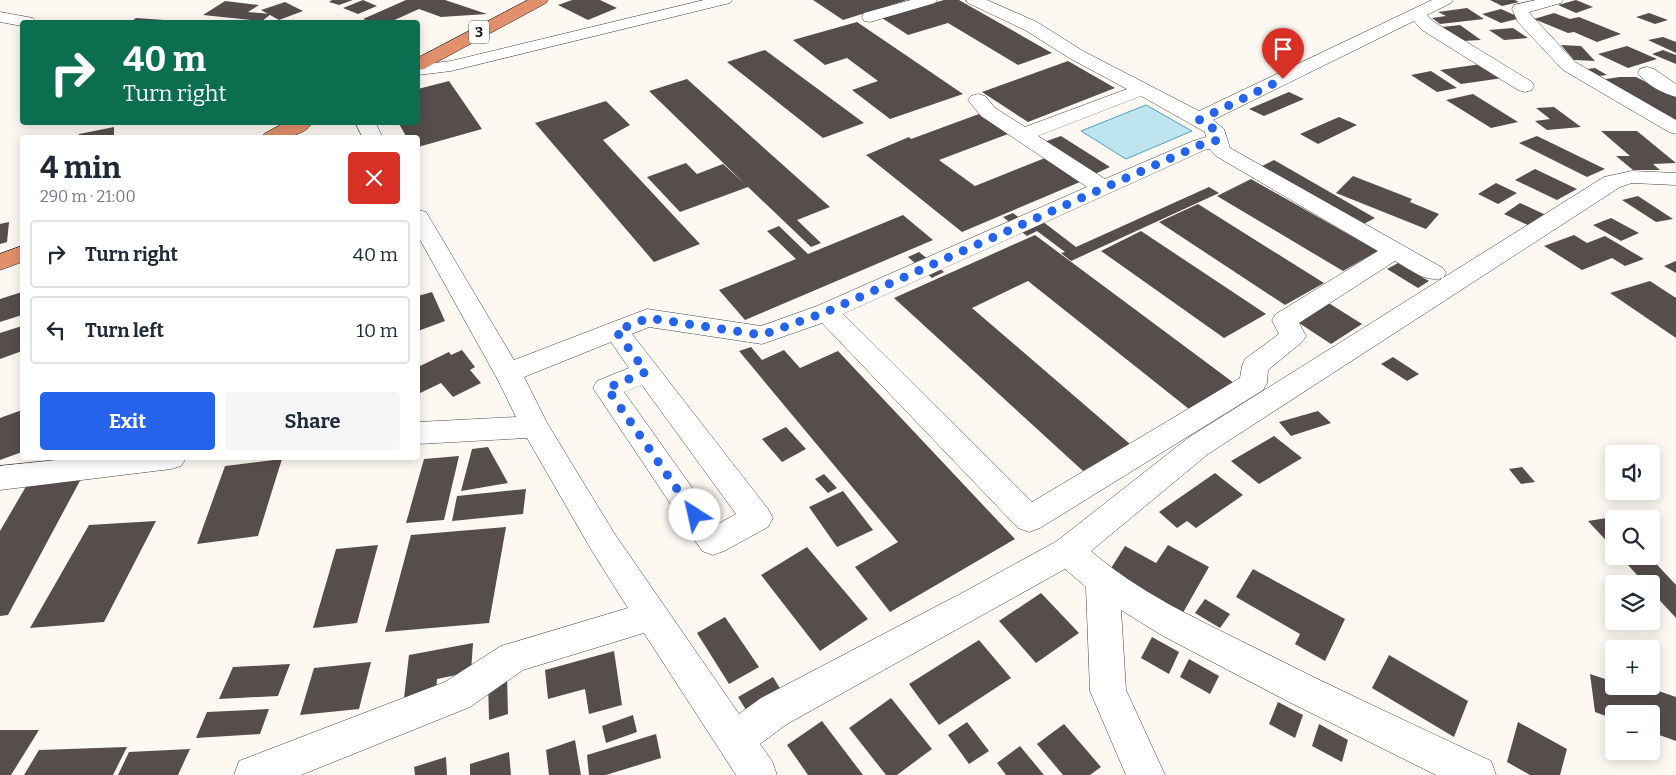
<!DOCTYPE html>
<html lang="en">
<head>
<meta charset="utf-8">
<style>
  body { margin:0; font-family:Bitter,serif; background:#f6f6f7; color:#1f2937; height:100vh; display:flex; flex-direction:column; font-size:19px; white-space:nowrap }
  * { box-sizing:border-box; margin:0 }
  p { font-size:16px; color:#747a83 }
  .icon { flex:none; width:28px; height:28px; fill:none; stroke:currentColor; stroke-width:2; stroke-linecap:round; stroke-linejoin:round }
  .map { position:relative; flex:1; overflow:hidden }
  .details { position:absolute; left:20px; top:135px; width:400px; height:325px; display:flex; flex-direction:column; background:#fff; border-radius:5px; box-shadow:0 2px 12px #0003 }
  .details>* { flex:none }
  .banner { position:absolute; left:20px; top:20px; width:400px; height:105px; border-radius:5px; box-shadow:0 2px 12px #0003; background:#0b6e4f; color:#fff; overflow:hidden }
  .buttons { position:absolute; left:1605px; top:445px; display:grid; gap:10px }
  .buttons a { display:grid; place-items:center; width:55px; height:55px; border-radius:5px; background:#fff; box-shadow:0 2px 12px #0003; font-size:25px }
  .pin { position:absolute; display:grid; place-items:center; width:42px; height:42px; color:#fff; margin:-51px -21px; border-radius:50% 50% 50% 0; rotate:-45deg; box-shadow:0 0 5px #0007 }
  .pin .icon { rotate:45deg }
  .me { position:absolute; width:55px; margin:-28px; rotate:325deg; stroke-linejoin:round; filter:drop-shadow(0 0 4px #0008) }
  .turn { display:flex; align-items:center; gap:18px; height:105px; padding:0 20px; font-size:22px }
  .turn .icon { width:65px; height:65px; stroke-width:2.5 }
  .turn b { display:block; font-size:35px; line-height:42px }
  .round { display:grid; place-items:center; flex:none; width:52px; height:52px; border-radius:5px; background:#f6f6f7 }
  .head { display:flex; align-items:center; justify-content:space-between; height:85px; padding:0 20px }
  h1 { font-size:30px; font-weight:700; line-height:38px }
  .cta { display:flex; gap:10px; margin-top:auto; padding:10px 20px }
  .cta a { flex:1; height:58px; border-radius:5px; background:#2563eb; color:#fff; font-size:20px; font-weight:700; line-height:58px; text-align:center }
  .cta a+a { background:#f6f6f7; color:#1f2937 }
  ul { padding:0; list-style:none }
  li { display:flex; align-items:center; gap:15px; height:68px; margin:0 10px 8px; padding:0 10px; border:2px solid #e0e1e3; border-radius:5px }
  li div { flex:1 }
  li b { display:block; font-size:19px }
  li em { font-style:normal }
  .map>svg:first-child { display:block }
</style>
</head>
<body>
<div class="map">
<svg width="1676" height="775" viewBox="0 0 1676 775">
  <rect width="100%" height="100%" fill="#fdf9f2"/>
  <!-- water -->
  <path fill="#bde4ef" stroke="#4da1bc" d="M1146,105L1192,131L1126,159L1081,131Z"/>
  <!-- building -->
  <g fill="#564e4c">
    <path d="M332,0H353L339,5L329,2Z"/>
    <path d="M363,0L377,6L358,14L343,8Z"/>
    <path d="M406,0H445L487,14L441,17L419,9L390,22H371L363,19Z"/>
    <path d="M572,0H600L617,8L588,20L558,5Z"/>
    <path d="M813,0H907L843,20Z"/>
    <path d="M944,0H959L1052,53L1018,65L948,23L908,35L882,18Z"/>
    <path d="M1490,0H1515L1519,2L1502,6Z"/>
    <path d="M1576,0L1593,7L1576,13L1558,5Z"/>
    <path d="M225,1L259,5L248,12L271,14L262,21L203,15Z"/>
    <path d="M285,2L303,11L279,20L261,10Z"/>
    <path d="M1467,8L1484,19L1440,24L1432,18L1446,16L1438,12Z"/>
    <path d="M1501,9L1521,18L1501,23L1482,14Z"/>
    <path d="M1554,13L1570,19L1579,17L1621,34L1597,42L1574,32L1568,33L1534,19Z"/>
    <path d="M1649,13L1668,20L1655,24L1636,17Z"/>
    <path d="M136,18L179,21V22H130Z"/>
    <path d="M857,22L963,94L890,119L852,90L878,81L847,58L825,65L793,40Z"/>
    <path d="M1460,25L1481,40L1463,41L1442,27Z"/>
    <path d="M1513,28L1528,38L1504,40L1489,30Z"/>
    <path d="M1663,37L1676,42V53L1648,40Z"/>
    <path d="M1561,45L1581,46L1595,61L1574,60Z"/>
    <path d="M1627,46L1657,59L1628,68L1598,54Z"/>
    <path d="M765,50L864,123L823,138L727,62Z"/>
    <path d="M1663,50L1676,55V64L1652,54Z"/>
    <path d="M1068,61L1115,88L1028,122L982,92Z"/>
    <path d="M1481,64L1503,78L1461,84L1440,70Z"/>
    <path d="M1595,68L1607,75L1590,77L1579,70Z"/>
    <path d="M1431,71L1457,88L1437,92L1411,75Z"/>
    <path d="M1620,77H1636L1676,97V122L1599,80Z"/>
    <path d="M687,79L830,207L797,220L821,243L811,247L748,187L680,212L647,177L686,163L697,174L723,164L746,185L649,91Z"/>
    <path d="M449,81L482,129L418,147V138H407L398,122H418V89Z"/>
    <path d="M1289,92L1304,99L1264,116L1249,109Z"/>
    <path d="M1473,94L1518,122L1491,128L1446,100Z"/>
    <path d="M606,101L630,125L603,140L700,244L654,262L535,123Z"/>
    <path d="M1554,107L1581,127L1547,130L1535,121L1550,119L1536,108Z"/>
    <path d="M979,114L1008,134L939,160L975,186L1045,158L1080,182L962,232L866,155L909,137L911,139Z"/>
    <path d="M1339,117L1357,125L1318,144L1300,134Z"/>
    <path d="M114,127V138H78L79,134Z"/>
    <path d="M1601,131H1637L1676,163L1653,164L1660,170H1633L1616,156H1630Z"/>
    <path d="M1061,136L1110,167L1093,175L1044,142Z"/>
    <path d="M1537,136L1605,169L1587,177L1519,143Z"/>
    <path d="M1274,160L1375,218L1360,226L1260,167Z"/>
    <path d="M1535,169L1577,189L1557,200L1515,180Z"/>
    <path d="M1353,176L1412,199L1410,202L1439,214L1426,229L1336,193Z"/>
    <path d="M1251,179L1378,251L1343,271L1217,196Z"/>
    <path d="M1496,183L1517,193L1498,204L1478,194Z"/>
    <path d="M1209,187L1219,193L1071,261L1061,253L1065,252L1037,231L1027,236L1003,217L1013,213L1030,226L1042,221L1076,247Z"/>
    <path d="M1638,196L1673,219L1656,222L1622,200Z"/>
    <path d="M1520,203L1548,216L1532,227L1504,214Z"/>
    <path d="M1198,204L1324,283L1285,305L1159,222Z"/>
    <path d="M903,215L933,240L745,320L719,290L796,259L767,231L779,226L808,254Z"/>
    <path d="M1611,218L1639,233L1621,241L1593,225Z"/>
    <path d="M9,222L7,242L0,244V224Z"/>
    <path d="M1141,231L1266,314L1224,338L1101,251Z"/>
    <path d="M1035,235L1238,386L1194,413L1028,281L972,308L1130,444L1083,471L894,298Z"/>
    <path d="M1574,235L1587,243L1605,236L1644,259L1625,266L1612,258L1582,270L1544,246Z"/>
    <path d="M919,252L944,272L932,278L908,257Z"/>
    <path d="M1676,261V273L1664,266Z"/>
    <path d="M1398,263L1429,281L1418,288L1387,269Z"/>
    <path d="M1650,281L1676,298V338L1610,293Z"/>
    <path d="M22,292V315L0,322V299Z"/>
    <path d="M432,292L445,321L418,331V296Z"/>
    <path d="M1327,302L1362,324L1331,344L1296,321Z"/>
    <path d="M22,326V351L0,359V333Z"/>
    <path d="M751,347L762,360L784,350L800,368L838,351L1015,539L890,612L855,567L898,542L739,351Z"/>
    <path d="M462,350L475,367L470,370L481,383L453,397L441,383L418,394V367L449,352L451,355Z"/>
    <path d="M1393,357L1419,374L1407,381L1381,364Z"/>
    <path d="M22,410V452L0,460V418Z"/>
    <path d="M1318,411L1331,423L1291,436L1279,422Z"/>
    <path d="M786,427L806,449L782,462L762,439Z"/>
    <path d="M1274,436L1302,458L1259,484L1231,461Z"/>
    <path d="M488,447L508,483L461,491L472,449Z"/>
    <path d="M459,456L444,520L406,523L424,459Z"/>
    <path d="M282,459L258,536L197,544L225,466Z"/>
    <path d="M1522,467L1535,482L1521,484L1509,469Z"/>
    <path d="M1215,473L1243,495L1196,528L1187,521L1177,528L1159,512Z"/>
    <path d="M824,474L837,488L828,493L815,479Z"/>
    <path d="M82,477L8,615L0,616V531L28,483Z"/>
    <path d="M526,489L523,514L452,521L457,496Z"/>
    <path d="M843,491L873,530L837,547L809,507Z"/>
    <path d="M1613,517L1614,518V549L1588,521Z"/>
    <path d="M156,521L104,622L30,628L89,525Z"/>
    <path d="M506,527L489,623L385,632L411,535Z"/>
    <path d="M378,545L357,623L313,628L336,549Z"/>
    <path d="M1168,545L1209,567L1180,618L1106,576L1125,546L1156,563Z"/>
    <path d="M807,547L868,619L820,651L761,575Z"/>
    <path d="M1620,556H1649L1676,585V618L1651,591V584H1645Z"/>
    <path d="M1253,569L1345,619L1325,661L1295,644L1300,634L1236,597Z"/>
    <path d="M1041,593L1079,633L1036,663L999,621Z"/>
    <path d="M1205,599L1230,614L1220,628L1195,613Z"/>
    <path d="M725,617L759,667L729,684L697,633Z"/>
    <path d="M1152,637L1179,652L1169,674L1141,658Z"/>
    <path d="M979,640L1011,678L939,725L909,684Z"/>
    <path d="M473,643L471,672L437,679L436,692L404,698L409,655Z"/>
    <path d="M614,651L622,705L589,714L585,689L548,699L545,670Z"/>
    <path d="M1389,655L1468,701L1454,737L1372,688Z"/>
    <path d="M1189,659L1219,676L1210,694L1180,677Z"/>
    <path d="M371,662L359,709L300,715L314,668Z"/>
    <path d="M290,664L278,696L219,699L233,667Z"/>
    <path d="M1590,674L1614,682V686H1644L1676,697V741L1651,732V714H1614V719L1595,712Z"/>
    <path d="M507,676L508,714L489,720L488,681Z"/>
    <path d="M773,677L786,698L751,718L738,697Z"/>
    <path d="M891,698L932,749L897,775H886L849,728Z"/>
    <path d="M1278,702L1303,715L1295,738L1269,724Z"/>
    <path d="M269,709L260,734L196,738L207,712Z"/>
    <path d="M633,715L637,732L606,743L602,726Z"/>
    <path d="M822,721L863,775H808L787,745Z"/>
    <path d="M967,722L989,751L969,764L948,735Z"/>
    <path d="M1518,722L1567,749L1560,775H1530L1507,762Z"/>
    <path d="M1064,724L1101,767L1090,775H1063L1037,744Z"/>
    <path d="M1319,724L1348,740L1342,762L1312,746Z"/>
    <path d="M0,730H39L11,775H0Z"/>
    <path d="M656,734L661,758L606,775H589L587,755Z"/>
    <path d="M575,740L581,775H549L546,750Z"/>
    <path d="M1020,746L1044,775H1006L997,763Z"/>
    <path d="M127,747L113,775H24L39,750Z"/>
    <path d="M190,749L178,775H118L129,752Z"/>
    <path d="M509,752L511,775H470V764Z"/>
    <path d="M446,757L447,775H415L414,767Z"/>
  </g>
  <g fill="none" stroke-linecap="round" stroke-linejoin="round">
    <defs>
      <g id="minor">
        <path d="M704,0H732L730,3L451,71L418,75V65L451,61Z"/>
        <path d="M911,0H937L935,3L870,22L864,21L862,17L864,13Z"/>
        <path d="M966,0H987L1037,22L1083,51L1199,111L1432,0H1453L1451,3L1427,15L1434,22L1532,82L1534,86L1532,90L1525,92L1518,90L1422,30L1414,21L1213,120L1224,129L1230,148L1443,268L1446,273L1443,278C1425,283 1410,269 1395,261L1299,323L1306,336L1302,342L1268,370L1267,383L1263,390L1040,528L1029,532L1018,528L822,323L762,344L649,327L632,334L768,509L773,518L768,527L724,551L713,555L702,551L593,388L597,381L629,368L611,342L524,377L547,423L614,533L739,714L761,698L962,593L1057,541L1188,438L1604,177L1632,171L1676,173V185L1632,183L1620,187L1208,454L1091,551C1138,592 1195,618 1251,646C1330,686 1410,723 1491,761L1496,775H1436L1289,702L1163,636L1121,610L1126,690L1165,775H1126L1090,691L1086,587L1065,569L787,724L760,744L772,761L777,775H736L644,633L523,670L470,707L301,775H234L239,761L445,682L501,646L628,608L592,551L527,438L418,444V422L516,417L499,382L418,236V210L426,212L429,217L514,360L647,309L761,326L817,306L1087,187L981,116L968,100L971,96L978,94L985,96L995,108L1025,127L1127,89L1071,59L1025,30L968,3ZM1141,96L1205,132L1206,137L1193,141L1105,179L1038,136ZM1207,149H1210L1216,156L1378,251L1276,314L1272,320L1279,334L1245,359L1242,366L1240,378L1032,502L843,314ZM642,385L736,514L718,524L624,392Z"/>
        <path d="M1536,0H1563L1561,3L1529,12L1532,16L1575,62L1676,120V134L1669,132L1563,70L1518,22L1512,9L1514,5Z"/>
        <path d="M0,12L33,18L35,22H22V26L0,22Z"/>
        <path d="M1647,67L1654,69L1676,84V97C1662,93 1646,85 1638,73L1640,69Z"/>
        <path d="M355,122H375L383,138H363Z"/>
        <path d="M76,458H186L181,466L171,469L0,490V466Z"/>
      </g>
      <g id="highway">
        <path d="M528,0H548L546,3L424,69L418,70V58Z"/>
        <path d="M286,122H313C302,139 278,138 261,138L264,134Z"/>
        <path d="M22,246V262L0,270V254Z"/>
      </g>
    </defs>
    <!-- minor casing -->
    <use href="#minor" stroke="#424242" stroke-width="1"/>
    <!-- highway casing -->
    <use href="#highway" stroke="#202020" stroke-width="1"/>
    <!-- minor -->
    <use href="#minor" fill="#fff" fill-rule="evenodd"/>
    <!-- highway -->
    <use href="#highway" fill="#e28f6b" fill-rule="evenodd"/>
  </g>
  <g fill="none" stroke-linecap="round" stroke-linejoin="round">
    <!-- route -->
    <path stroke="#2563eb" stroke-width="9" stroke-dasharray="0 16.2" d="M695,515L607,388L646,372L616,331L648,318L762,335L826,312L1200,145L1218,140L1214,129L1199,120L1283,79"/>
  </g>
  <g text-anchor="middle" stroke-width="5" stroke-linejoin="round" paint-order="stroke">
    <!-- shield labels -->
    <rect fill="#fff" stroke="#575757" stroke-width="1" x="469" y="20.5" width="20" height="23" rx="4"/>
    <g font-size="14" font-weight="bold" fill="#0f0f0f">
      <text x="479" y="37">3</text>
    </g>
  </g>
</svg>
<div class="buttons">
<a><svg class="icon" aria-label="sound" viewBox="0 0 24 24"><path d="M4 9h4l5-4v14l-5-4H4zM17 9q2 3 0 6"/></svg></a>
<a><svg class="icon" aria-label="search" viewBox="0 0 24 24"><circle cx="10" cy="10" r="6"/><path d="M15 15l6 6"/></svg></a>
<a><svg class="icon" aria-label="layers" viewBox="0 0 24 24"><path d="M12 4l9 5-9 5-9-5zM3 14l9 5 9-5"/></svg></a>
<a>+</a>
<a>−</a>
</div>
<div class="pin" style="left:1283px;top:79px;background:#d93025"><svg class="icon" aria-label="arrive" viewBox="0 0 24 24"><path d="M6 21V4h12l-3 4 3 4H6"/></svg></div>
<svg class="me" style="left:695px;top:515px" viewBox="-20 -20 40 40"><circle r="19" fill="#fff"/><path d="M0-13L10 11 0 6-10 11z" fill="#2563eb"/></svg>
<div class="banner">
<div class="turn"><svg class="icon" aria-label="right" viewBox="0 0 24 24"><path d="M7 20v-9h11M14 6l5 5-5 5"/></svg><div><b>40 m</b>Turn right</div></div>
</div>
<section class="details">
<div class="head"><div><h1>4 min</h1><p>290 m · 21:00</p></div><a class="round" style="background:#d93025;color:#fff"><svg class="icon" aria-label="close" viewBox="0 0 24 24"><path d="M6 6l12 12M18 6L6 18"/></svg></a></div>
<ul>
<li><svg class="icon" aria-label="right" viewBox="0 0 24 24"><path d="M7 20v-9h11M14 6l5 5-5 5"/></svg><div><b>Turn right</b></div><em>40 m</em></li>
<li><svg class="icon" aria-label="left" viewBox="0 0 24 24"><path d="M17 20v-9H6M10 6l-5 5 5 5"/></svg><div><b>Turn left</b></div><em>10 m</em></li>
</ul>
<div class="cta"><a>Exit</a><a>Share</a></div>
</section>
</div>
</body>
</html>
